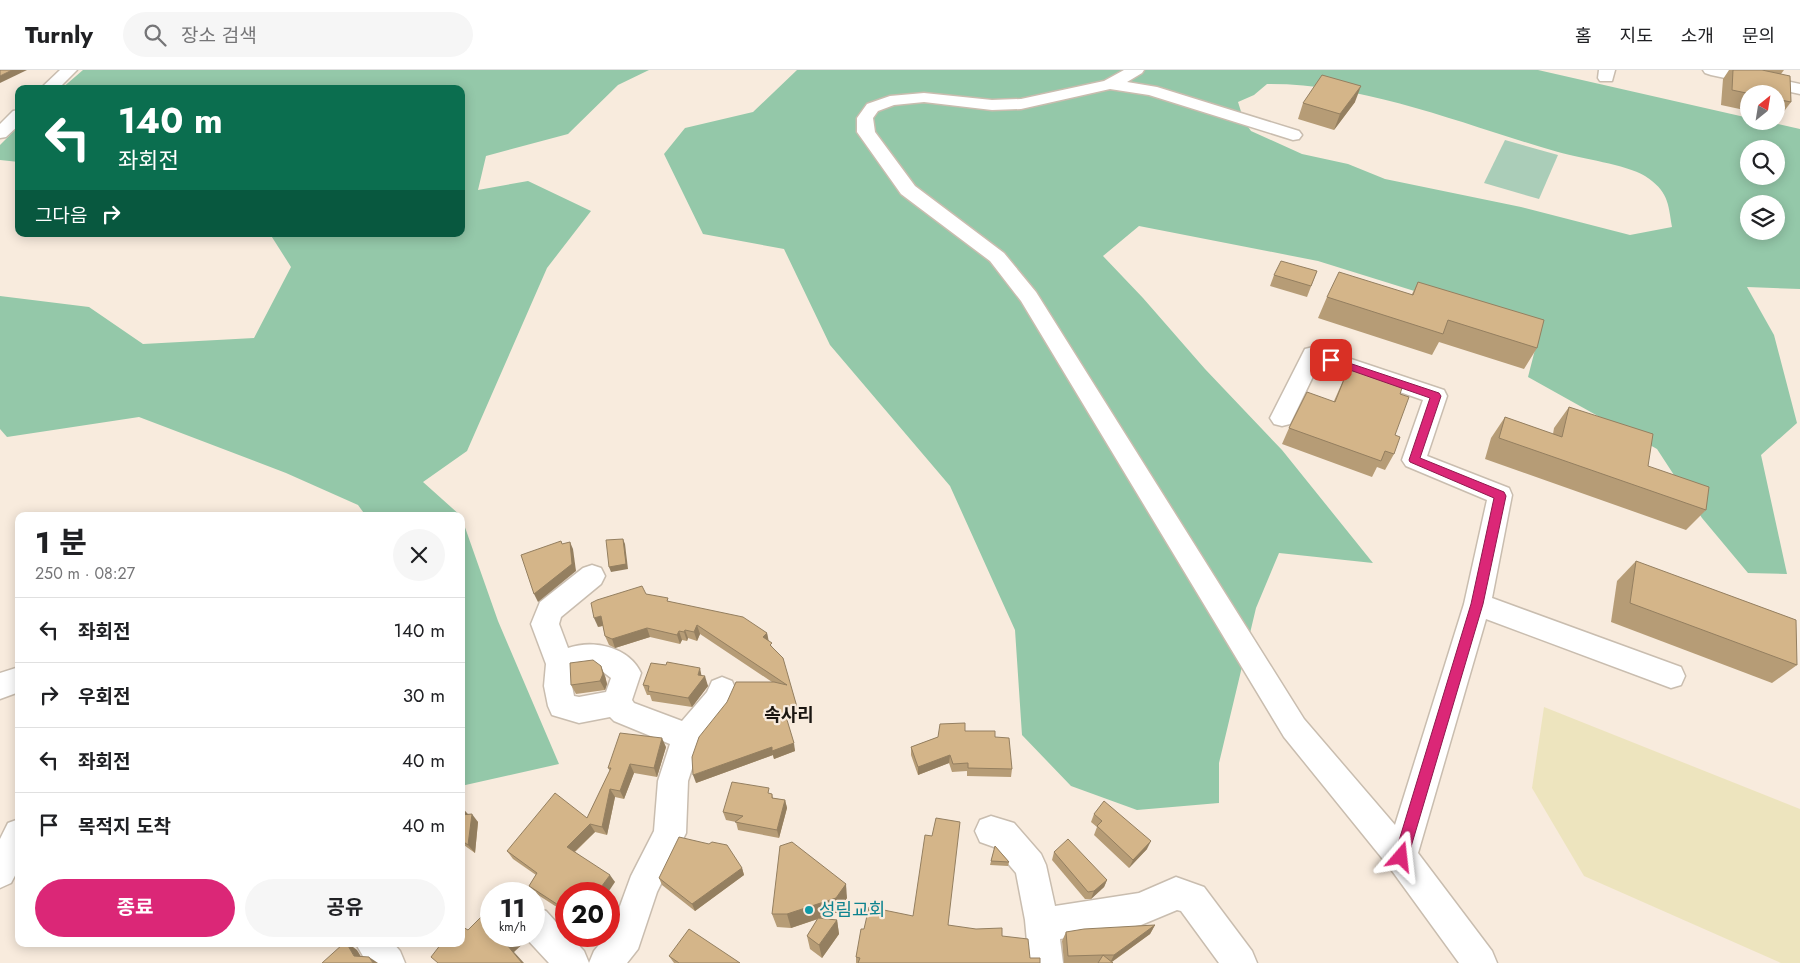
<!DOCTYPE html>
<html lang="ko">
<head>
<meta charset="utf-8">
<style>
  body { margin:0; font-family:Jost,"Noto Sans KR",sans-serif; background:#f6f6f6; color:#202124; height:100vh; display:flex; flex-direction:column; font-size:19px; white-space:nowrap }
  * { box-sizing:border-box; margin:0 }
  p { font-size:16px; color:#757577 }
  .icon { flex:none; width:28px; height:28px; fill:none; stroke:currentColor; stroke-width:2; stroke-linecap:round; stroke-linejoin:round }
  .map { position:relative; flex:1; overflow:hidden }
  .sheet { position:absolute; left:15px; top:442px; width:450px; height:435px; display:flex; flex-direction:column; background:#fff; border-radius:10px; box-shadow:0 2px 12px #0003 }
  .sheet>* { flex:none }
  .top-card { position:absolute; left:15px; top:15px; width:450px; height:152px; border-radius:10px; box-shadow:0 2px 12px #0003; background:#0b6e4f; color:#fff; overflow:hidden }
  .needle { width:32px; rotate:30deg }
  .tools { position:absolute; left:1740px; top:15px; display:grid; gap:10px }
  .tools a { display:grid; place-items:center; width:45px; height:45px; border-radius:50%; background:#fff; box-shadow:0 2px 12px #0003; font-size:25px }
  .speed { position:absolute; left:480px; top:812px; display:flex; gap:10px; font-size:25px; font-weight:700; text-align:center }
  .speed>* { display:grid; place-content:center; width:65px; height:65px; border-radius:50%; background:#fff; box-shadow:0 2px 12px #0003; line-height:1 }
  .speed small { font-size:12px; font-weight:400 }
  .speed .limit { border:8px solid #d22; background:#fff; color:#111 }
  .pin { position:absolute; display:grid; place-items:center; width:42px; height:42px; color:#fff; margin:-21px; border-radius:10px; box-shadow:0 2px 8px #0006 }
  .me { position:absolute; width:55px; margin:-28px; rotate:17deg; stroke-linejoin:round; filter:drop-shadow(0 0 4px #0008) }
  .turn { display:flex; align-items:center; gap:18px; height:105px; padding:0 20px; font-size:22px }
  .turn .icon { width:65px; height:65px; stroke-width:2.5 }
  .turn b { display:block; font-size:35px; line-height:42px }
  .then { display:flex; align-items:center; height:48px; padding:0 20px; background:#0003; gap:10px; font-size:19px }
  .round { display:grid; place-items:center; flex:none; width:52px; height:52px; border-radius:26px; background:#f6f6f6 }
  .summary { display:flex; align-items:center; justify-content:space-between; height:85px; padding:0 20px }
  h1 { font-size:30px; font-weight:700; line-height:38px }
  .primary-button { display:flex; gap:10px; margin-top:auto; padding:10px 20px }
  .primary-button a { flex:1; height:58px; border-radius:30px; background:#db2777; color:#fff; font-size:20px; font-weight:700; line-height:58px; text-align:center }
  .primary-button a+a { background:#f6f6f6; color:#202124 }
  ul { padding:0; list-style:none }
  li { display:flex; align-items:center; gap:15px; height:65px; padding:0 20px; border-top:1px solid #e0e0e0 }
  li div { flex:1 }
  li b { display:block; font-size:19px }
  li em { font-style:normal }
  header { display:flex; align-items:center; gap:30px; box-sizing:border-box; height:70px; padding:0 25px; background:#fff; border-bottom:1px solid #e0e0e0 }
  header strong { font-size:24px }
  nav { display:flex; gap:28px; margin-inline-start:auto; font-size:18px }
  .search { width:350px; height:45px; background:#f6f6f6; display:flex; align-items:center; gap:12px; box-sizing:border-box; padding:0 18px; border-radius:28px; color:#757577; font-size:19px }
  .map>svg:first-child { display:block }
</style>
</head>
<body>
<header>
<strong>Turnly</strong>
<div class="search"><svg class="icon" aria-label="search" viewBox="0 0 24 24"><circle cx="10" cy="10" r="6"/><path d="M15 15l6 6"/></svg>장소 검색</div>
<nav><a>홈</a><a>지도</a><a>소개</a><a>문의</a></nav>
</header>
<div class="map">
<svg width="1800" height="893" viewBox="0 0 1800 893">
  <rect width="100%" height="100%" fill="#f8ebdd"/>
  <!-- green -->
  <path fill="#aacdb8" d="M1505,70L1558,85L1539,129L1484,113Z"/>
  <!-- forest -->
  <g fill="#94c8a9" fill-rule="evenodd">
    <path d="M83,0H649L618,15L568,64L486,86L478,120L528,111L591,141L547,198L467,381L423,412L461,446H366L358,435L286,403L139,347L7,367L0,359V226L89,237L143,274L254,268L291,197L270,164H461V19H61Z"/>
    <path d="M797,0H1538L1749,48V51H1764L1800,59V219L1747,217L1774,265L1797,353L1761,385L1787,504L1748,503L1702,448L1657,379L1528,307L1540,260L1318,191L1139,156L1103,186L1143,228L1205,299L1282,380L1373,493L1279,483L1256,538L1219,693V733L1137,740L1071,716L1022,665L1015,560L950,416L830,275L784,179L703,164L664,84L685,58L753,42ZM1267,14C1367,13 1463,55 1558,82C1582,89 1625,94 1645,106C1668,121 1668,132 1672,157L1630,165L1521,137L1385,109L1348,94L1302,84L1251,61L1244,51L1238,32L1254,25ZM1749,79H1776V106H1749ZM1749,134H1776V161H1749Z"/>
    <path d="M19,56V92L0,90V75Z"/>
    <path d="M461,446L498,551L559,694L461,716Z"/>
  </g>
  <!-- sand -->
  <path fill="#ede4be" d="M1544,637L1800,739V893H1781L1584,806L1532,718Z"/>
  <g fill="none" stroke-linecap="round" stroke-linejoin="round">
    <defs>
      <g id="minor">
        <path d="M60,0H77L58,19H40Z"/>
        <path d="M1124,0H1144L1142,3L1127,12L1157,17L1299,61L1302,65L1299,69L1293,70L1149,25L1110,19L1021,39L992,40L924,32L894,35L878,41L873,48L875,62L915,116L1004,183L1036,222L1304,649L1395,755L1464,534L1487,430L1406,396L1402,390L1423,330L1319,294L1290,354L1282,356L1274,354L1270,348L1305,279L1313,277L1321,279L1444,320L1447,326L1427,386L1509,418L1512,425L1492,528L1681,597L1685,606L1681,615L1671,618L1486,549L1418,783L1492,881L1497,893H1459L1390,798L1284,667L1021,231L990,191L901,124L857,62V48L867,34L890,26L924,23L992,30L1021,29L1104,11Z"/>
        <path d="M1599,0H1615L1612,11H1600L1598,8Z"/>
        <path d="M1703,0H1734L1800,14V24L1711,5L1705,3Z"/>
        <path d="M19,40V55L6,67L0,68V54L13,41Z"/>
        <path d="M592,495L601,498L605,506L601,514L561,547L559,554L568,578C594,569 629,577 641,603L632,630L634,633L682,651L707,622L712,611L722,607L732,611L736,620L728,639L700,674L688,711L686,763L657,822L638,879L627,893H589L594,881L606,866H609L631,806L654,761L658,711L670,674L614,651L610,647L579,653L552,645L548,636L544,616L546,594L531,554L540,532L583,498ZM598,598L611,608L606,622L579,627L574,626L572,616L573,601L579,599Z"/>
        <path d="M19,597V622L0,629V603Z"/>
        <path d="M991,746L1014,753L1041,784L1046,795L1055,836L1139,823L1176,807L1204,817L1252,881L1257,893H1219L1181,841L1177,840L1141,855L1060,869L1063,893H1029L1025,850L1016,803L994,777L980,772L975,761L980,750Z"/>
        <path d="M19,749V798L11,813L0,818V769L8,753Z"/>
        <path d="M534,837L546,841L566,863V866H570L584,881L589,893H549L524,866H534Z"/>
        <path d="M356,874H394L400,881L405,893H367Z"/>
      </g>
    </defs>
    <!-- minor casing -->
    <use href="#minor" stroke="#c9bdaf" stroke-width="3"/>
    <!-- minor -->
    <use href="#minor" fill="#fff" fill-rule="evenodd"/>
  </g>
  <!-- wall -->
  <g fill="#b69c76">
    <path d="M1729,0H1784L1781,4L1791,32L1779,48H1776V24H1749V41L1721,35L1723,9Z"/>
    <path d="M1355,32L1334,60L1298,49L1303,33Z"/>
    <path d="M1317,201L1307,227L1270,216L1274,205Z"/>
    <path d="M1418,212L1537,278L1524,299L1439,272L1432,285L1318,248L1327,227L1412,224Z"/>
    <path d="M1349,297L1400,324L1395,365L1394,384L1385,400L1377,397L1372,407L1282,374L1289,358L1334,331Z"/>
    <path d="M1569,337L1648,396L1706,440L1686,460L1485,389L1491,368L1505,347L1553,364L1554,358Z"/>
    <path d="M1636,491L1797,595L1772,613L1611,552L1617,511Z"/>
    <path d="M646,524L767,563L768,571L773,578L797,637L798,645L786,648L795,681L774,689L773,685L696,713L772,612L700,564L697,571L688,568L687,571L682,570L680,574L650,567L615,578L609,575L605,566L603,556L598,557Z"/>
    <path d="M605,606L607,614L605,620L576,624L571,615Z"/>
    <path d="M702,606L708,616L692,637L652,631L650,625H647L643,615Z"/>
    <path d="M965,661L995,667L1012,699L1011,707L967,706V701L952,702L949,693L918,705L911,685V677L938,667Z"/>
    <path d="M666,677L657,707L634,703L624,729L615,727L607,765L595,762L575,782L615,812L566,824V843L535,823L529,816L536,805L513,789L507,781L587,748L610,701L608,698Z"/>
    <path d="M770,724H772L773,728L785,730L787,738L779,768L738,760L736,752L726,750L723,742Z"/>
    <path d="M461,737L468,744L478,752L475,783L461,773Z"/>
    <path d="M1094,744L1147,779L1129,798L1094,765L1097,757L1091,752Z"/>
    <path d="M709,774L742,798L744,805L695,841L662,815L659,808Z"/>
    <path d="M995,776L1009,792L1008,796L990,795Z"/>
    <path d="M1054,782L1107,810L1104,817L1091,829H1085L1052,790Z"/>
    <path d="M847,828L838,842L818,848L837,850L839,864L822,888L810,879L807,866L818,849L791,858L777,857L772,844Z"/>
    <path d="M948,855L1002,866L1030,888L1040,893H856V887L864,859Z"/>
    <path d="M1155,855L1150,864L1112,892L1113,893H1064L1062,871L1066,862Z"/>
    <path d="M669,886L740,893H674Z"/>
  </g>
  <!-- shaded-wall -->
  <g fill="#947f60">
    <path d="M12,0H27L0,13V6Z"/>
    <path d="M1361,16L1355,32L1334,60L1340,44Z"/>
    <path d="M623,469L625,474L628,499L611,502L609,497Z"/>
    <path d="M570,472L573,479L576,501L538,532L534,524Z"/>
    <path d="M601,546L605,555L598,557L594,548Z"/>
    <path d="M697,555L700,564L697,571L694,562Z"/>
    <path d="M647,558L650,567L615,578L612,569Z"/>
    <path d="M685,560L688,568L687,571L684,562Z"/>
    <path d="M679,561L682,570L680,574L677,565Z"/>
    <path d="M767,563L769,572L763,567Z"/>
    <path d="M601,596L605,606L607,614L605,620L600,611Z"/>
    <path d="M700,598L702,608L705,606L708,616L692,637L688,628L698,605Z"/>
    <path d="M797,637L798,645L785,648L784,640Z"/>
    <path d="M662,668L666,677L657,707L654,698Z"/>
    <path d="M794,673L795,681L774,689L772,681Z"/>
    <path d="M772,677L773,685L696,713L693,705Z"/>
    <path d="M950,685L949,693L918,705V697Z"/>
    <path d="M630,694L634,703L624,729L620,721Z"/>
    <path d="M610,719L615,727L607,765L602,757Z"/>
    <path d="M785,730L787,738L779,768L777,760Z"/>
    <path d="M462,737L469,746H461Z"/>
    <path d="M472,744L478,752L475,783L468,775Z"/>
    <path d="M590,754L595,762L572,784L567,777Z"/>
    <path d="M1151,771L1147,779L1129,798L1133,790Z"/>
    <path d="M742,798L744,805L695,841L692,834Z"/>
    <path d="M610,805L615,812L607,824H596Z"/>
    <path d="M1107,810L1104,817L1091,829L1094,821Z"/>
    <path d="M846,814L847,828L838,842L791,858L787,844Z"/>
    <path d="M461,822L464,827L461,829Z"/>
    <path d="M837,850L839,864L822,888L819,875Z"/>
    <path d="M1155,855L1150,864L1110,893L1114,885Z"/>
    <path d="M518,866H524L526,871L514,882L524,893H522L507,875Z"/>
    <path d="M347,874H349L357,880L365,893L354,886Z"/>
    <path d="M369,887L378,893H373Z"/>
  </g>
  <!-- building -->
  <g fill="#d4b589" stroke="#947f60">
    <path d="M0,0H12L0,6Z"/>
    <path d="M1733,0H1762L1790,6L1791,32L1776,29V24H1751L1732,20Z"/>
    <path d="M1322,5L1361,16L1340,44L1303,33Z"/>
    <path d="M1281,191L1317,201L1311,216L1274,205Z"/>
    <path d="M1339,202L1413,225L1418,212L1544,250L1537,278L1448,250L1443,264L1327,227Z"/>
    <path d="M1349,297L1403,315L1400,324L1409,327L1395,365L1400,367L1394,384L1385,381L1381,391L1289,358L1307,322L1335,332Z"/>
    <path d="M1569,337L1653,364L1648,396L1709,417L1706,440L1499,368L1505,347L1562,367Z"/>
    <path d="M623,469L626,494L609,497L606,470Z"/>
    <path d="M561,471L562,474L570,472L572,494L534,524L521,485Z"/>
    <path d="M1636,491L1796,550L1797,595L1630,533Z"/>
    <path d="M642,516L646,524L668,528L667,531L743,547L767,563L763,567L772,573L770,575L783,588L797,637L784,640L794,673L772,681V677L693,705L692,687L699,667L727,632L736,612H774L787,615L697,555L694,562L685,560L684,562L679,561L677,565L647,558L612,569L605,566L601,546L594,548L591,533L597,530Z"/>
    <path d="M593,590L601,596L603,604L600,611L571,615L570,593Z"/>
    <path d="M667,592L700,598L698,605L705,606L688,628L648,621L649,616L643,615L651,593L666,595Z"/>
    <path d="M965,653V661H995V667L1009,668L1012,699L968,698V693L953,694L950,685L918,697L911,677L938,667L940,654Z"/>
    <path d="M620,663L662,668L654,698L630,694L620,721L610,719L602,757L590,754L567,777L610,805L596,824H566V840L529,816L537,803L507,781L555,723L587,748L611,698H608Z"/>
    <path d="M732,712L769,718L768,723L772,724V728L785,730L777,760L735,752L743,746L723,742Z"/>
    <path d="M1104,731L1151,771L1133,790L1097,756L1102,751L1094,744Z"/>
    <path d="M472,744L468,775L461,770V745Z"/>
    <path d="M936,748L960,752L948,855L976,859L1002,858V866L1028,869L1030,888H1040V893H858L860,888L856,887L861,859H864L869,837L913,846L925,765L932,766Z"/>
    <path d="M679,767L709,774L712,772L727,775L742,798L692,834L659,808Z"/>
    <path d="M1068,769L1107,810L1094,821L1088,822L1054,782Z"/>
    <path d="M792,772L846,814L836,828L787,844H772L780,776Z"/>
    <path d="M995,776L1009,792L991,791Z"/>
    <path d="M491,837V866H518L507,875L522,893H438L431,887L441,874H461V856L468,860Z"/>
    <path d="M818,848L837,850L819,875L807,866Z"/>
    <path d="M1155,855L1114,885H1103L1113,893H1098L1103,885L1068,886L1066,862L1084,859Z"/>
    <path d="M689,859L740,893H679L669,886Z"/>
    <path d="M343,874H347L354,886L369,887L373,893H322Z"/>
  </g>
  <!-- route -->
  <path fill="#db2777" stroke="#8e194d" d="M1331,287L1439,323L1441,326L1420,388L1504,422L1506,426L1483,534L1408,787L1406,792L1401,795L1396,792L1394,787L1471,534L1494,428L1410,392L1409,390L1430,328L1327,292V288Z"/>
  <!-- markers -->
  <circle fill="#0f9aa8" stroke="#f8ebdd" stroke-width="2" cx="809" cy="840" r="5"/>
  <g text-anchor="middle" stroke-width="4.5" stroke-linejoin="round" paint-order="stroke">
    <!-- quarter labels -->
    <g font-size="18" font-weight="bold" fill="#1b1611" stroke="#f8ebdd">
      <text x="789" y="651">속사리</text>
    </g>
    <!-- near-culture labels -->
    <g font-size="18" fill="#0d838f" stroke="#f8ebdd" text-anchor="start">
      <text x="819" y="846">성림교회</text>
    </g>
  </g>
</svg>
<div class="tools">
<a><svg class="needle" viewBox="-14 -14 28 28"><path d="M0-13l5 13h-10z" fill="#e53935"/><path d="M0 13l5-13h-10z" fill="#757577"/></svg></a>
<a><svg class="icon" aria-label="search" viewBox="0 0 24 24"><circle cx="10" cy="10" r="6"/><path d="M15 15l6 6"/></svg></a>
<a><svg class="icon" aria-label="layers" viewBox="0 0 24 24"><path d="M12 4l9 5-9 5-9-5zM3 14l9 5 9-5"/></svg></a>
</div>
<div class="speed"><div>11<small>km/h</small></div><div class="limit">20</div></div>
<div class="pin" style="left:1331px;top:290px;background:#d93025"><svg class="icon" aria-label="arrive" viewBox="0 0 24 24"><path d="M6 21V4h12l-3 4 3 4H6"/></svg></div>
<svg class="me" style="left:1401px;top:787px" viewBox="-20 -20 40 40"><path d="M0-17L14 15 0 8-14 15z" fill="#db2777" stroke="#fff" stroke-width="4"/></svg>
<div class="top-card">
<div class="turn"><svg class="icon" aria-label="left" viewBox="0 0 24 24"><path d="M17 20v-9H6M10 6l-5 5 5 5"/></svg><div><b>140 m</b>좌회전</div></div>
<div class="then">그다음<svg class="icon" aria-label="right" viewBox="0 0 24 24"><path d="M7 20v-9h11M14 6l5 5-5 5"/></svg></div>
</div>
<section class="sheet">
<div class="summary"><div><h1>1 분</h1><p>250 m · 08:27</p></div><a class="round"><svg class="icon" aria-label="close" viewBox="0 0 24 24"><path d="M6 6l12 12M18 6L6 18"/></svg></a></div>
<ul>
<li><svg class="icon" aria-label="left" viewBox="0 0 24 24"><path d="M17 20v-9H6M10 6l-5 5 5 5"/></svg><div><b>좌회전</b></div><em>140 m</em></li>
<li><svg class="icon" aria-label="right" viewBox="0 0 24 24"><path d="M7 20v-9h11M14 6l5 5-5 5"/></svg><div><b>우회전</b></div><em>30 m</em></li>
<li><svg class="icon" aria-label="left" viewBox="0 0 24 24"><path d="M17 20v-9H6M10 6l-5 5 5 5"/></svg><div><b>좌회전</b></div><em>40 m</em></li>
<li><svg class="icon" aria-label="arrive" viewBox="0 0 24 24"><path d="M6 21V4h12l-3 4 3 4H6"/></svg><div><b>목적지 도착</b></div><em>40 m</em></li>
</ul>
<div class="primary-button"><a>종료</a><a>공유</a></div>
</section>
</div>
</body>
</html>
